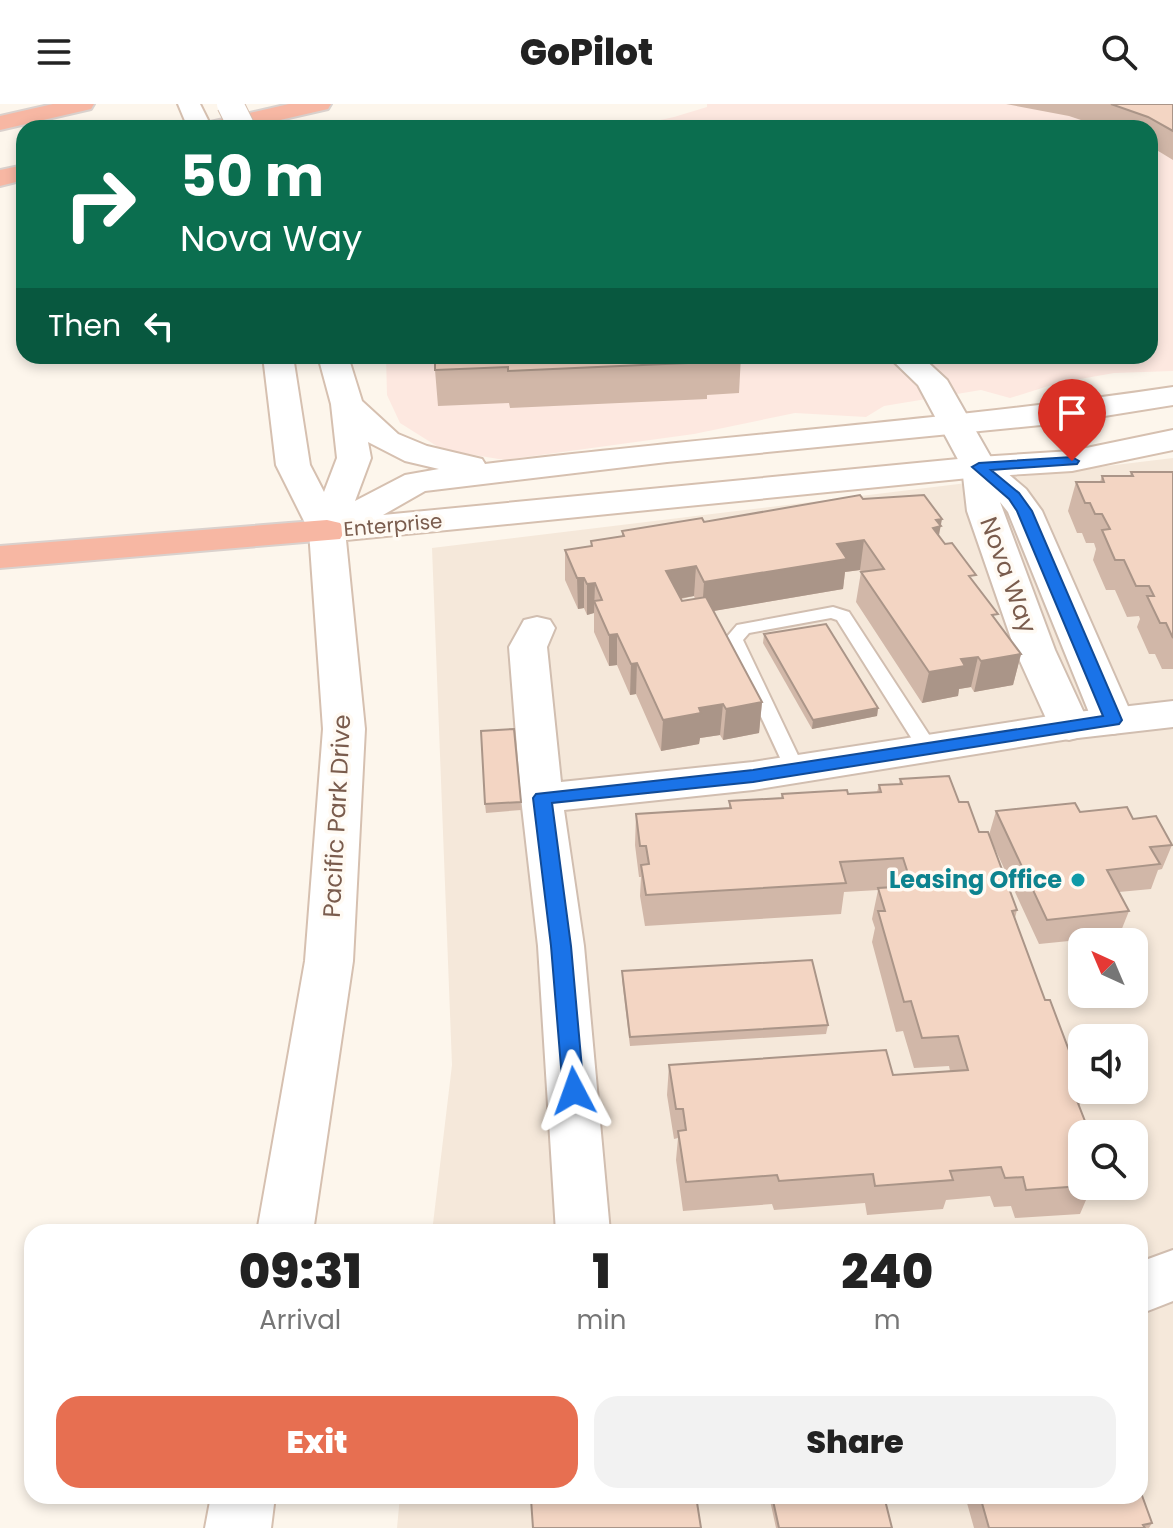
<!DOCTYPE html>
<html lang="en">
<head>
<meta charset="utf-8">
<style>
  body { margin:0; font-family:Poppins,sans-serif; background:#f2f2f2; color:#222; height:100vh; display:flex; flex-direction:column; font-size:30px; white-space:nowrap }
  * { box-sizing:border-box; margin:0 }
  p { font-size:26px; color:#767676 }
  .icon { flex:none; width:44px; height:44px; fill:none; stroke:currentColor; stroke-width:2; stroke-linecap:round; stroke-linejoin:round }
  .map { position:relative; flex:1; overflow:hidden }
  .side { position:absolute; left:24px; top:1120px; width:1124px; height:280px; display:flex; flex-direction:column; background:#fff; border-radius:24px; box-shadow:0 4px 12px #0003 }
  .side>* { flex:none }
  .banner { position:absolute; left:16px; top:16px; width:1142px; height:244px; border-radius:24px; box-shadow:0 4px 12px #0003; background:#0b6e4f; color:#fff; overflow:hidden }
  .needle { width:52px; rotate:316deg }
  .buttons { position:absolute; left:1068px; top:824px; display:grid; gap:16px }
  .buttons a { display:grid; place-items:center; width:80px; height:80px; border-radius:16px; background:#fff; box-shadow:0 4px 12px #0003; font-size:40px }
  .pin { position:absolute; display:grid; place-items:center; width:68px; height:68px; color:#fff; margin:-82px -34px; border-radius:50% 50% 50% 0; rotate:-45deg; box-shadow:0 0 8px #0007 }
  .pin .icon { rotate:45deg }
  .me { position:absolute; width:88px; margin:-44px; rotate:356deg; stroke-linejoin:round; filter:drop-shadow(0 0 6px #0008) }
  .turn { display:flex; align-items:center; gap:28px; height:168px; padding:0 32px; font-size:36px }
  .turn .icon { width:104px; height:104px; stroke-width:2.5 }
  .turn b { display:block; font-size:56px; line-height:68px }
  .then { display:flex; align-items:center; height:76px; padding:0 32px; background:#0003; gap:16px; font-size:30px }
  .eta { display:flex; justify-content:space-evenly; align-items:center; height:136px; text-align:center }
  .eta b { font-size:48px; font-weight:800; line-height:56px }
  .cta { display:flex; gap:16px; margin-top:auto; padding:16px 32px }
  .cta a { flex:1; height:92px; border-radius:24px; background:#e76f51; color:#fff; font-size:32px; font-weight:800; line-height:92px; text-align:center }
  .cta a+a { background:#f2f2f2; color:#222 }
  header { display:flex; justify-content:space-between; align-items:center; height:104px; padding:0 32px; background:#fff; font-size:36px; font-weight:800 }
  .map>svg:first-child { display:block }
</style>
</head>
<body>
<header><svg class="icon" aria-label="menu" viewBox="0 0 24 24"><path d="M4 6h16M4 12h16M4 18h16"/></svg>GoPilot<svg class="icon" aria-label="search" viewBox="0 0 24 24"><circle cx="10" cy="10" r="6"/><path d="M15 15l6 6"/></svg></header>
<div class="map">
<svg width="1173" height="1424" viewBox="0 0 1173 1424">
  <rect width="100%" height="100%" fill="#fdf6ec"/>
  <!-- residential -->
  <path fill="#f5e8da" fill-rule="evenodd" d="M1173,354V1424H397L400,1392H1140V1128H432L452,961L432,444ZM1082,838H1134V890H1082ZM1082,934H1134V986H1082ZM1082,1030H1134V1082H1082Z"/>
  <!-- commercial -->
  <path fill="#fde8e0" d="M707,0H1173V267L1114,269L1058,279L1010,294L981,286L884,302L866,313L795,309L694,330L505,356L443,346L400,319L387,291L386,252H1150V24H625L674,13L707,3Z"/>
  <g fill="none" stroke-linecap="round" stroke-linejoin="round">
    <defs>
      <path id="service" d="M833,503L849,508L939,646L936,651H922L837,516L831,514L749,529L743,536L805,666L802,671H788L725,535L737,521Z"/>
      <g id="minor">
        <path d="M537,513L550,516L555,524L547,543L561,678L753,658L1069,609L1173,597V623L1069,635L753,686L564,706L584,842L610,1128H556L538,842L521,694L509,543L524,516Z"/>
        <path d="M1173,1146V1197L1140,1210V1158Z"/>
      </g>
      <path id="tertiary" d="M888,252H921L947,276L993,357L1026,385L1042,407L1134,616L1128,626L1113,630L1098,626L1092,616L1008,408L1000,398L1055,546L1090,622L1084,632L1069,636L1054,632L1015,546L967,407L962,363L918,281Z"/>
      <g id="secondary">
        <path d="M178,0H200L212,24H188Z"/>
        <path d="M263,252H293L310,361L324,388L337,354L331,300L318,252H348L362,297L398,330L427,342L482,355L485,360C714,332 945,317 1173,283V301L1061,319L667,358L425,387L383,411L979,353L1072,347L1173,326V346L1072,367L979,373L346,436L365,625L353,857L313,1128H257L305,857L323,625L309,427L276,361ZM368,338L405,357L439,365L405,371L355,397L371,354Z"/>
        <path d="M211,1392H275L271,1424H205Z"/>
      </g>
      <g id="motorway">
        <path d="M53,0H94L91,5L0,26V12Z"/>
        <path d="M289,0H331L328,5L245,24H202L206,19Z"/>
        <path d="M24,61V76L0,82V66Z"/>
        <path d="M327,416L340,419L345,427L340,435L0,464V442Z"/>
      </g>
    </defs>
    <!-- service casing -->
    <use href="#service" stroke="#d1beb0" stroke-width="4"/>
    <!-- minor casing -->
    <use href="#minor" stroke="#d1beb0" stroke-width="4"/>
    <!-- tertiary casing -->
    <use href="#tertiary" stroke="#d1beb0" stroke-width="4"/>
    <!-- secondary casing -->
    <use href="#secondary" stroke="#d6c0b0" stroke-width="4"/>
    <!-- motorway casing -->
    <use href="#motorway" stroke="#dad1cd" stroke-width="4"/>
    <!-- service -->
    <use href="#service" fill="#fff" fill-rule="evenodd"/>
    <!-- minor -->
    <use href="#minor" fill="#fff" fill-rule="evenodd"/>
    <!-- tertiary -->
    <use href="#tertiary" fill="#fff" fill-rule="evenodd"/>
    <!-- secondary -->
    <use href="#secondary" fill="#fff" fill-rule="evenodd"/>
    <!-- motorway -->
    <use href="#motorway" fill="#f7b7a3" fill-rule="evenodd"/>
    <defs>
      <path id="secondary-bridge" d="M230,0L242,24"/>
    </defs>
    <!-- secondary-bridge casing -->
    <use href="#secondary-bridge" stroke="#d6c0b0" stroke-width="28" stroke-linecap="butt"/>
    <!-- secondary-bridge -->
    <use href="#secondary-bridge" stroke="#fff" stroke-width="26"/>
  </g>
  <!-- wall -->
  <g fill="#d1b7a8" fill-rule="evenodd">
    <path d="M1006,0H1173V56L1150,42V24H1105L1069,12Z"/>
    <path d="M741,252L739,289L707,291V295L510,304L509,299L438,302L435,266Z"/>
    <path d="M1131,368H1173V565H1162L1155,550H1149L1137,523L1140,515L1139,512L1127,513L1115,486H1106L1093,456L1096,445L1094,439H1086L1082,429H1077L1068,407L1076,378H1100L1102,372H1130Z"/>
    <path d="M863,395L939,432L974,479L996,517L1021,550L1013,581L974,588L971,583L959,585L958,592L922,599L856,498L861,468L860,466L845,468L843,485L713,507L762,598L759,629L723,636L720,631L700,634L699,640L661,647L636,590L630,591L617,561L609,562L594,528V509L587,511L584,504L578,505L565,476V446L591,442V437L622,432V427L704,418ZM694,492L695,495L682,497L681,495Z"/>
    <path d="M764,530L878,604L877,612L812,625L763,539Z"/>
    <path d="M514,625L521,706L486,709L485,700Z"/>
    <path d="M900,675L959,698L979,728L989,731L996,707L1080,708L1133,715L1172,741L1162,765L1158,766L1151,785L1119,788L1129,807L1119,832L1039,840L990,734L1017,806L1015,814L1045,896L1085,989L1079,1002L1082,1030V1082H1092L1080,1110L1015,1114L1011,1102L994,1103L990,1092L946,1096L943,1105L867,1111L865,1099L774,1106L772,1100L683,1107L676,1056L678,1034L674,1035L667,991L669,961L893,971L950,967L949,962L914,964L903,927L896,928L872,838L875,824L872,815L878,786L844,788L841,810L645,822L640,792L641,773H639L635,741L636,710L729,704V697L781,694L782,690H848L877,688L879,681L899,680Z"/>
    <path d="M622,867L828,921L826,930L630,942L622,876Z"/>
    <path d="M769,1392H884L892,1424H776Z"/>
    <path d="M965,1392H1140L1152,1419L1149,1424H974Z"/>
  </g>
  <!-- shaded-wall -->
  <g fill="#aa9588">
    <path d="M942,415L935,452L927,454L936,416Z"/>
    <path d="M864,436L860,466L845,468L843,485L702,509L704,478L837,440Z"/>
    <path d="M696,462L694,492L665,497L666,467Z"/>
    <path d="M577,474H584V504L578,505Z"/>
    <path d="M595,479L594,509L587,511V480Z"/>
    <path d="M617,530V561L609,562V531Z"/>
    <path d="M1021,550L1013,581L974,588L981,557Z"/>
    <path d="M978,553L971,583L959,585L958,592L922,599L929,568L961,555Z"/>
    <path d="M637,559L636,590L630,591L631,560Z"/>
    <path d="M762,598L759,629L723,636L726,605Z"/>
    <path d="M723,600L720,631L700,634L699,640L661,647L663,616L699,604Z"/>
    <path d="M878,604L877,612L812,625L813,616Z"/>
  </g>
  <!-- building -->
  <g fill="#f3d5c3" stroke="#aa9588" stroke-width="2">
    <path d="M1111,0H1173V27L1148,13Z"/>
    <path d="M435,252H741L742,253L708,254L709,258L508,267V263L435,266Z"/>
    <path d="M1131,368H1173V534L1166,519H1160L1147,492H1154L1149,482H1136L1124,456H1115L1102,426L1110,425L1102,410H1095L1090,399H1085L1076,378H1104L1102,372H1133Z"/>
    <path d="M860,391L863,395L924,391L942,415L936,416L941,422L933,424L945,440L952,439L976,471L969,472L998,510L992,511L1021,550L981,557L978,553L961,555L965,562L929,568L861,468L884,465L864,436L837,440L847,455L704,478L696,462L666,467L682,497L706,493L762,598L726,605L723,600L699,604L701,609L663,616L637,559L631,560L617,530L609,531L594,497L602,496L595,479L587,480L584,474H577L565,446L592,442L591,437L624,432L622,427L702,414L704,418Z"/>
    <path d="M826,520L878,604L813,616L764,530Z"/>
    <path d="M514,625L521,698L485,700L481,627Z"/>
    <path d="M949,672L959,698H968L979,728H988L1017,806L1012,807L1045,896H1050L1082,981V986H1084L1085,989H1074L1090,1030H1082V1036H1076L1082,1052V1082L1026,1086L1023,1073L1005,1074L1001,1063L950,1067L953,1076L875,1082L873,1070L779,1077L777,1071L686,1078L678,1027L686,1026L683,1005H676L669,961L886,946L893,971L968,966L958,932L922,934L911,897L904,898L878,807H885L878,784L912,782L903,754L840,758L846,779L646,791L641,761L649,760L646,742H640L636,710L731,704L729,697L783,694L782,690L847,686L848,690L881,688L879,681L902,680L900,675Z"/>
    <path d="M1075,699L1080,708L1127,703L1133,715L1156,712L1172,741L1150,743L1160,760L1107,766L1129,807L1047,816L996,707Z"/>
    <path d="M812,856L828,921L630,933L622,867Z"/>
    <path d="M1140,1386L1152,1419L1143,1421L1145,1424H989L980,1392H1140Z"/>
    <path d="M540,1392H696L701,1424H533L531,1395L540,1394Z"/>
    <path d="M772,1392H884L892,1424H779Z"/>
  </g>
  <!-- route -->
  <path fill="#1a73e8" stroke="#114b97" stroke-width="2" d="M1072,353L1079,357L1077,360L991,366L1019,389L1032,407L1122,616L1119,620L753,678L552,699L571,842L584,987L581,993L574,996L566,993L563,987L551,842L533,694L536,690L753,666L1103,612L1017,407L1009,395L972,363L979,359Z"/>
  <!-- markers -->
  <circle fill="#0f9aa8" stroke="#fffaf3" stroke-width="3" cx="1078" cy="776" r="8"/>
  <g text-anchor="middle" stroke-width="7" stroke-linejoin="round" paint-order="stroke">
    <!-- far-street labels -->
    <g font-size="20" fill="#7a5c4d" stroke="#fffaf3">
      <text transform="translate(393 421) rotate(-5)" y="7">Enterprise</text>
    </g>
    <!-- street labels -->
    <g font-size="24" fill="#7a5c4d" stroke="#fffaf3">
      <text transform="translate(1008 471) rotate(70)" y="8">Nova Way</text>
      <text transform="translate(337 712) rotate(-87)" y="8">Pacific Park Drive</text>
    </g>
    <!-- culture labels -->
    <g font-size="24" font-weight="bold" fill="#0d838f" stroke="#fffaf3" text-anchor="end">
      <text x="1062" y="784">Leasing Office</text>
    </g>
  </g>
</svg>
<div class="buttons">
<a><svg class="needle" viewBox="-14 -14 28 28"><path d="M0-13l5 13h-10z" fill="#e53935"/><path d="M0 13l5-13h-10z" fill="#767676"/></svg></a>
<a><svg class="icon" aria-label="sound" viewBox="0 0 24 24"><path d="M4 9h4l5-4v14l-5-4H4zM17 9q2 3 0 6"/></svg></a>
<a><svg class="icon" aria-label="search" viewBox="0 0 24 24"><circle cx="10" cy="10" r="6"/><path d="M15 15l6 6"/></svg></a>
</div>
<div class="pin" style="left:1072px;top:357px;background:#d93025"><svg class="icon" aria-label="arrive" viewBox="0 0 24 24"><path d="M6 21V4h12l-3 4 3 4H6"/></svg></div>
<svg class="me" style="left:574px;top:987px" viewBox="-20 -20 40 40"><path d="M0-17L14 15 0 8-14 15z" fill="#1a73e8" stroke="#fff" stroke-width="4"/></svg>
<div class="banner">
<div class="turn"><svg class="icon" aria-label="right" viewBox="0 0 24 24"><path d="M7 20v-9h11M14 6l5 5-5 5"/></svg><div><b>50 m</b>Nova Way</div></div>
<div class="then">Then<svg class="icon" aria-label="left" viewBox="0 0 24 24"><path d="M17 20v-9H6M10 6l-5 5 5 5"/></svg></div>
</div>
<section class="side">
<div class="eta">
<div><b>09:31</b><p>Arrival</p></div>
<div><b>1</b><p>min</p></div>
<div><b>240</b><p>m</p></div>
</div>
<div class="cta"><a>Exit</a><a>Share</a></div>
</section>
</div>
</body>
</html>
